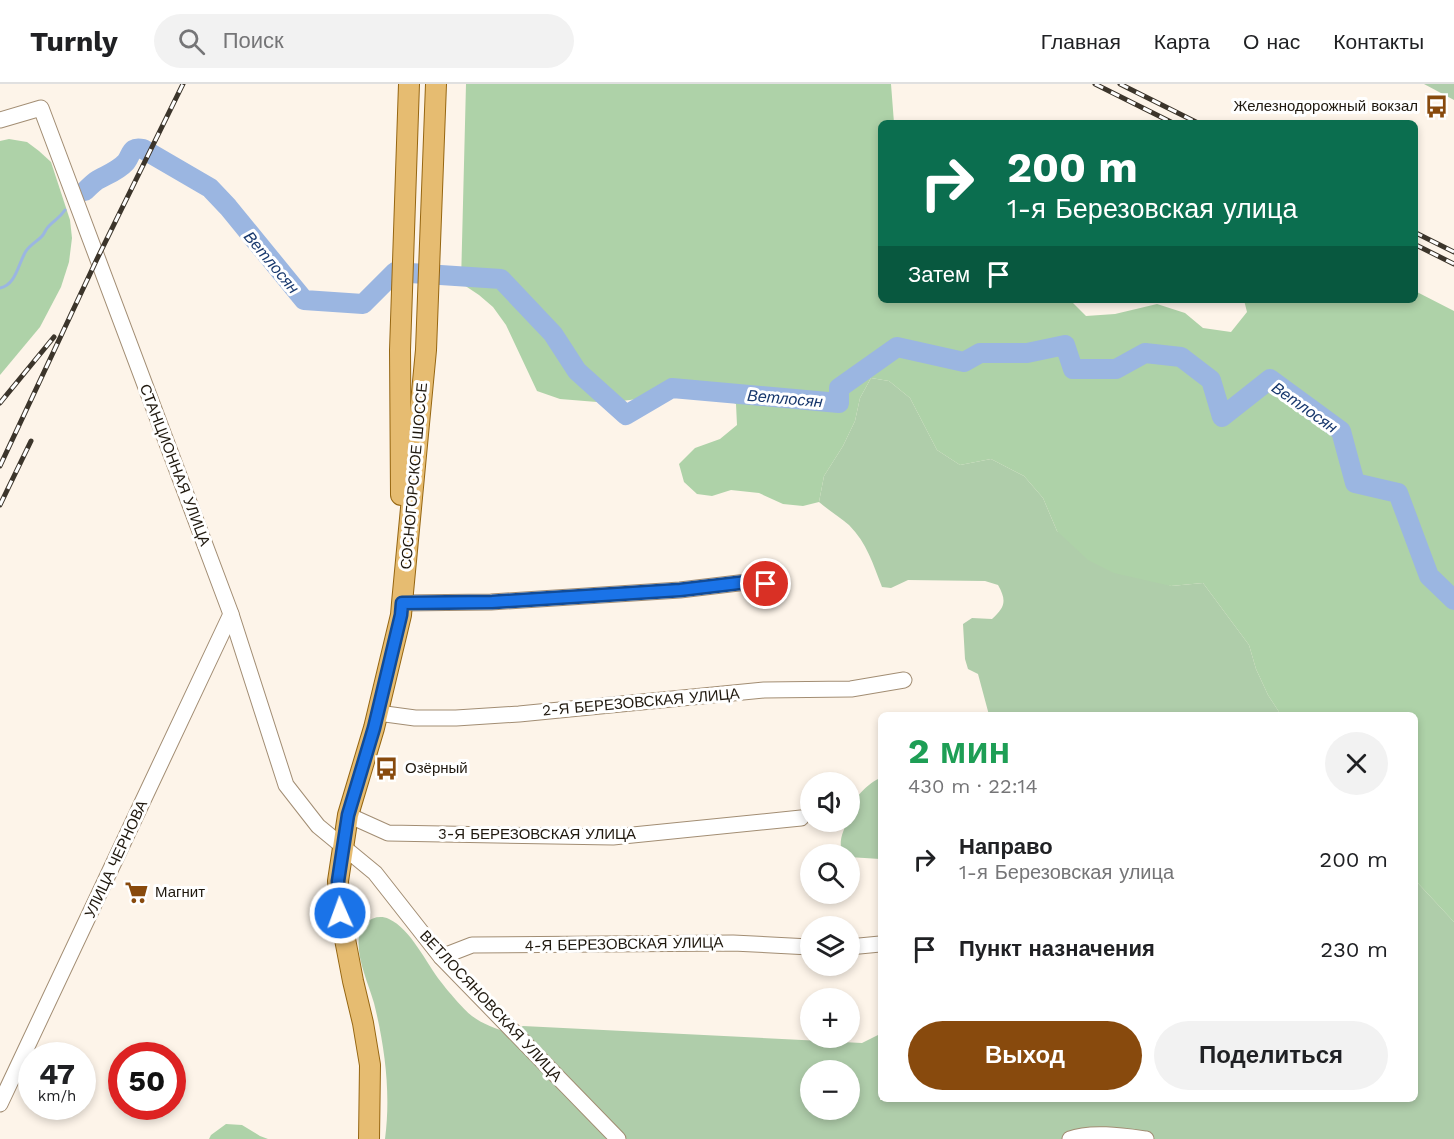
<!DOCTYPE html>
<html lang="ru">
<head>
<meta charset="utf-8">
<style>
  body { margin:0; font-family:"Work Sans",sans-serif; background:#f2f2f2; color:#202124; height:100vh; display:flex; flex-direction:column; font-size:22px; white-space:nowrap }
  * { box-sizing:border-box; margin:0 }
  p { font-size:20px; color:#757577 }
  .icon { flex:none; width:33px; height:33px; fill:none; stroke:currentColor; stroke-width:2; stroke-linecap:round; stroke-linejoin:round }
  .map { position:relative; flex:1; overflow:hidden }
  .panel { position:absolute; left:878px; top:628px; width:540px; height:390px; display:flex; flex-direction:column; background:#fff; border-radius:9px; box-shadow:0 3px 9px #0003 }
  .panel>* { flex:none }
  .hud { position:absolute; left:878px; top:36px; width:540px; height:183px; border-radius:9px; box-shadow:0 3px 9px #0003; background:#0b6e4f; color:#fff; overflow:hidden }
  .controls { position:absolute; left:800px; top:688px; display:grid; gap:12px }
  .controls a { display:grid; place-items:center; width:60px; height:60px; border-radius:50%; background:#fff; box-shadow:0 3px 9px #0003; font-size:30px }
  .speed { position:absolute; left:18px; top:958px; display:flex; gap:12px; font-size:30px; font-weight:700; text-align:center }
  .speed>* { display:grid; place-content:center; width:78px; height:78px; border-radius:50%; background:#fff; box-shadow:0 3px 9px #0003; line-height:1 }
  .speed small { font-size:15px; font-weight:400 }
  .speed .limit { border:9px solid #d22; background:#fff; color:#111 }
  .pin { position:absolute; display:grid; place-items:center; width:51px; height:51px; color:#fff; margin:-26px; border:3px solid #fff; border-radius:50%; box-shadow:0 2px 6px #0007 }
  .me { position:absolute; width:66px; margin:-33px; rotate:358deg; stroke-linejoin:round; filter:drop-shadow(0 0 4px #0008) }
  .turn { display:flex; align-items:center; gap:21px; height:126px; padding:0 30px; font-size:27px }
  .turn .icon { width:78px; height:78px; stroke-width:2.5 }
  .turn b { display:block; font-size:42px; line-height:51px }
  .then { display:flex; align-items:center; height:57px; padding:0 30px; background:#0003; gap:12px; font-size:22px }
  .round { display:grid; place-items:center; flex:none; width:63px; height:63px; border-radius:32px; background:#f2f2f2 }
  .summary { display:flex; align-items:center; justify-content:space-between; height:102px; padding:0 30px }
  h1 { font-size:36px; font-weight:700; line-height:45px; color:#1e9e55 }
  .action { display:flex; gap:12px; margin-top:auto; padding:12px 30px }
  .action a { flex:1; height:69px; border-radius:36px; background:#884a0d; color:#fff; font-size:24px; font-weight:700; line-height:69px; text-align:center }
  .action a+a { background:#f2f2f2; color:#202124 }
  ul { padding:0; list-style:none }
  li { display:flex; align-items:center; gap:18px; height:90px; padding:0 30px }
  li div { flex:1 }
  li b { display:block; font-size:22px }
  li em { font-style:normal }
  header { display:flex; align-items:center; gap:36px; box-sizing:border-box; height:84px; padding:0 30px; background:#fff; border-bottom:2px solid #e0e0e0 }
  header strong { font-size:28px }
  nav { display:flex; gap:33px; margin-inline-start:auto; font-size:21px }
  .search { width:420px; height:54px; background:#f2f2f2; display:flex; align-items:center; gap:15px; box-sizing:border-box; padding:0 21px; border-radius:33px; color:#757577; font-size:22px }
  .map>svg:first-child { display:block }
</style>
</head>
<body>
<header>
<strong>Turnly</strong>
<div class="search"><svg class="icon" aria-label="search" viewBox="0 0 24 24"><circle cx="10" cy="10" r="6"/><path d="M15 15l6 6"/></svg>Поиск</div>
<nav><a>Главная</a><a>Карта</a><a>О нас</a><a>Контакты</a></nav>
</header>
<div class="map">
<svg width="1454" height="1055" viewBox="0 0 1454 1055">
  <rect width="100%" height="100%" fill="#fdf4e9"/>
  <!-- green -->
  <g fill="#afcdaa" fill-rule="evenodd">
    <path d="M1424,0H1454V16Z"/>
    <path d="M871,294L889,297L910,314L937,366L960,381L991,375L1024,392L1043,414L1057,447L1171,502L1203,499L1249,561L1256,585L1268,611L1281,631H989L978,590L968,585L965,575L963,540L972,534L992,535C1005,523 1007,517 998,501L985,497L908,496L891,504L882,503C873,480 867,459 849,441C840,433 828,426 819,418L824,392L843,362L855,337L860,314Z"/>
    <path d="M880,694V775L849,773V771L843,770C838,758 842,750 847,738H849C849,718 864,702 880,694Z"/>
    <path d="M1415,796L1454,838V1055H385C391,1010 385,963 374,919C368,898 356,874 359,852C361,838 376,829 389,835C411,845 426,879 441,898C448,907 463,925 472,932C482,940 497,945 509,949L523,942L862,959L880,950V1016H1414ZM810,987H849V1026H810Z"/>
  </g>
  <!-- forest -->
  <g fill="#aed2a8">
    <path d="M466,0H891L894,39H880V216H1070L1086,232L1115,230L1157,220L1185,229L1203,244L1231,248L1247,228L1244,216H1414L1415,207L1454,227V838L1415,796L1414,632L1281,631L1268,611L1256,585L1249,561L1203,499L1171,502L1114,489L1088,476L1057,447L1043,414L1024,392L991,375L960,381L937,366L910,314L889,297L871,294L860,314L855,337L843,362L824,392L819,418L803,422L783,420L759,409L731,406L712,412L697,410L684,398L679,380L695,364L720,355L737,341L736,320L710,307L676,310L622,317L597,318L560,315L537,307L506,241L493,223L479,211L461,199Z"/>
    <path d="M9,55L27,58L39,67L51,78L70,136L72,154L69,178L61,203L40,243L0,291V57Z"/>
    <path d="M226,1040L242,1041L260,1052L268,1055H209L211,1051Z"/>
  </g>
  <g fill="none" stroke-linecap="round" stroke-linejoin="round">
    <!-- stream -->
    <path stroke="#9bb6e1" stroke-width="3" d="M0,204C16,201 18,180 26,167C31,160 38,157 43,151C45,148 46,145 48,143C54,136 59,135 65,126"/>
    <!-- river -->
    <path stroke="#9bb6e1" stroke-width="20" d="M85,107C89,103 92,100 96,97C106,91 118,87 126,78C132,70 130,62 143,65L210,104L228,123L304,216L363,220L395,188L501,195L553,250L577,287L626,331L672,304L839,319V304L897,263L964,278L980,269H1027L1065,261L1073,285H1116L1145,269L1181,273L1211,296L1222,333L1270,295L1341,347L1355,399L1398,409L1429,492L1454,516"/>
    <defs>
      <g id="minor">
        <path d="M0,36L41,24L231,530L286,701L318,742L375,789L441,873L618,1055"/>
        <path d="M402,519L491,518L680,506L747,498L766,500"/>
        <path d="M378,629L415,634H456L519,630L764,606L851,605L904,596"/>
        <path d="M348,731L388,749L613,753L801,734"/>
        <path d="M849,863L880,860"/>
        <path d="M441,873L472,861L733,859L810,863"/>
        <path d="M0,1020L231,530"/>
        <path d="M1070,1055C1091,1047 1124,1052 1146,1055"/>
      </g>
      <g id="major">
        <path d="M401,411L400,266L409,0"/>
        <path d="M369,1055L370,981L363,939L353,897L340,829L338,797L348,731L374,644L401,531L402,519L426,266L436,0"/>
      </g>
    </defs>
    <!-- minor casing -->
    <use href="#minor" stroke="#a28d73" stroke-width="17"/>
    <!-- major casing -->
    <use href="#major" stroke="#966611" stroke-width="22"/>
    <!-- minor -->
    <use href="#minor" stroke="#fff" stroke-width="15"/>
    <!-- major -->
    <use href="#major" stroke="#e6bc71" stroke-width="20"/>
    <defs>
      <g id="rail">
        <path d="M1095,0L1173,39"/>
        <path d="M1120,0L1198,39"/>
        <path d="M1414,148L1454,168"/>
        <path d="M1414,160L1454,180"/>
        <path d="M0,319L54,253"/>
        <path d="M0,382L97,175L183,0"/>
        <path d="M0,421L31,357"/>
      </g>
    </defs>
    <!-- rail casing -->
    <use href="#rail" stroke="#3c352b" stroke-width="5"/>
    <!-- rail -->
    <use href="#rail" stroke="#fff" stroke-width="3" stroke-dasharray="9" stroke-linecap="butt"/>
  </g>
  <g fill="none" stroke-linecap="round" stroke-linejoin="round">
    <defs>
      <path id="route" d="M340,829L338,797L348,731L374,644L401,531L402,519L492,518L680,506L747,498L766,500"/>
    </defs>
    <!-- route casing -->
    <use href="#route" stroke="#114b97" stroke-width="15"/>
    <!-- route -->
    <use href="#route" stroke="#1a73e8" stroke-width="10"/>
  </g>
  <!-- icons -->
  <defs>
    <symbol id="bus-bare" viewBox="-9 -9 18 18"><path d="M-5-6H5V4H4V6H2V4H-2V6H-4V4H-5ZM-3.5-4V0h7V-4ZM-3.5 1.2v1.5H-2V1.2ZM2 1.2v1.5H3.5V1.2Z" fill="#884a0d" stroke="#fff" stroke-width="2.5" paint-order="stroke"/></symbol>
    <symbol id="supermarket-bare" viewBox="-9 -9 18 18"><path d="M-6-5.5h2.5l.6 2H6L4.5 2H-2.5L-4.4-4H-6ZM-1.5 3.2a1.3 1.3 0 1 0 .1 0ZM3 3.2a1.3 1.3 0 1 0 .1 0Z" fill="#884a0d" stroke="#fff" stroke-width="2.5" paint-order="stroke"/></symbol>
  </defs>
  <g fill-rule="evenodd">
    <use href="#bus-bare" x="1420" y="6" width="33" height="33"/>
    <use href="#bus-bare" x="370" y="668" width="33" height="33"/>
    <use href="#supermarket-bare" x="120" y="792" width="33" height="33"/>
  </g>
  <g text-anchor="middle" stroke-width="6" stroke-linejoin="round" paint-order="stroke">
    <!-- poi labels -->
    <g font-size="15" fill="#1f180e" stroke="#fff" text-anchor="start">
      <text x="1418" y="27" text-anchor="end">Железнодорожный вокзал</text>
      <text x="405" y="689">Озёрный</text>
      <text x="155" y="813">Магнит</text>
    </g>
    <!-- street labels -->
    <g font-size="15" fill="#1f180e" stroke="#fff">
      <text transform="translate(175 381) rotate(69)" y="5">СТАНЦИОННАЯ УЛИЦА</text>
      <text transform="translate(414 392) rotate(-85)" y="5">СОСНОГОРСКОЕ ШОССЕ</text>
      <text transform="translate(641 618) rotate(-5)" y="5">2-Я БЕРЕЗОВСКАЯ УЛИЦА</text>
      <text x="537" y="755">3-Я БЕРЕЗОВСКАЯ УЛИЦА</text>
      <text transform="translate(116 775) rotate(-65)" y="5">УЛИЦА ЧЕРНОВА</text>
      <text transform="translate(624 860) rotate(-1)" y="5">4-Я БЕРЕЗОВСКАЯ УЛИЦА</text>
      <text transform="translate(491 922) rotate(47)" y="5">ВЕТЛОСЯНОВСКАЯ УЛИЦА</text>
    </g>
    <!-- water labels -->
    <g font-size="16" font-style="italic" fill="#18386d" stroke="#fff">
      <text transform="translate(272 178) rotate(50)" y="6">Ветлосян</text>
      <text transform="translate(785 314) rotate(5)" y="6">Ветлосян</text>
      <text transform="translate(1305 323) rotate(35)" y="6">Ветлосян</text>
    </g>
  </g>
</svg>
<div class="controls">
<a><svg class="icon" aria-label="sound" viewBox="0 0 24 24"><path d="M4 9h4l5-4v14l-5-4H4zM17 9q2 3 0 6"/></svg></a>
<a><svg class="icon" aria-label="search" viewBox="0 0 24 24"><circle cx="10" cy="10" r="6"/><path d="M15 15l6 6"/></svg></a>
<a><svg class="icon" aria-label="layers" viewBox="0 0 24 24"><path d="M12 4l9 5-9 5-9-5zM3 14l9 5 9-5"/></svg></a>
<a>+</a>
<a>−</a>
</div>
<div class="speed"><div>47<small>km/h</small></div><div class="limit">50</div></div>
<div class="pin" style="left:766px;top:500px;background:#d93025"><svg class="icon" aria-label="arrive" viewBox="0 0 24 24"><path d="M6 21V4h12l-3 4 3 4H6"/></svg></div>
<svg class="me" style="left:340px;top:829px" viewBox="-20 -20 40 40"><circle r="17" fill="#1a73e8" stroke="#fff" stroke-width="3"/><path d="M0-11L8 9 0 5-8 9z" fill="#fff"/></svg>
<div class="hud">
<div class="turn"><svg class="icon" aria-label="right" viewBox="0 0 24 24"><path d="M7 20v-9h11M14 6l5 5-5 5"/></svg><div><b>200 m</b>1-я Березовская улица</div></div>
<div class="then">Затем<svg class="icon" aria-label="arrive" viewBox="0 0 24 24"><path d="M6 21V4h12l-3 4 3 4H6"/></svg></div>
</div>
<section class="panel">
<div class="summary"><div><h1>2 мин</h1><p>430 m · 22:14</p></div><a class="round"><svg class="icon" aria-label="close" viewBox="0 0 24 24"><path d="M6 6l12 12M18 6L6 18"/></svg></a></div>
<ul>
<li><svg class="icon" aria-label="right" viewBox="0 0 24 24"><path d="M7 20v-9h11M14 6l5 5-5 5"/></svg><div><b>Направо</b><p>1-я Березовская улица</p></div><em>200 m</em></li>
<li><svg class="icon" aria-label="arrive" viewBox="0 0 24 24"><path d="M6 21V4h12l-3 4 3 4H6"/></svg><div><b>Пункт назначения</b></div><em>230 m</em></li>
</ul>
<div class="action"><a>Выход</a><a>Поделиться</a></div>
</section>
</div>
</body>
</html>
